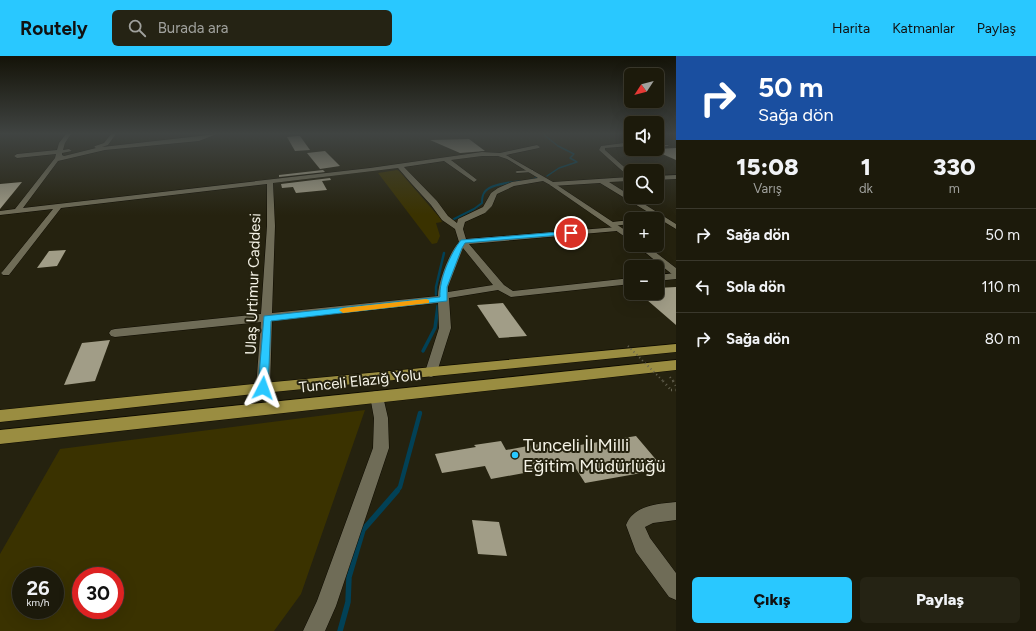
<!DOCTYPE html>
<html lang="tr">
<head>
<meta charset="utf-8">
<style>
  body { margin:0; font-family:Figtree,sans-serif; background:#252314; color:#f1f3f6; height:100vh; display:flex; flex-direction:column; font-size:15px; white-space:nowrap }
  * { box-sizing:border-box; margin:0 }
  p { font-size:13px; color:#a0a19d }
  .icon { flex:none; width:22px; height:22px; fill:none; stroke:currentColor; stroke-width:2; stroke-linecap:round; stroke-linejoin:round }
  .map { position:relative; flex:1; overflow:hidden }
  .sheet { display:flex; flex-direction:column; background:#1c1a0b; width:360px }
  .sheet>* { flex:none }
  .top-card { background:#1a4fa0; color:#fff; overflow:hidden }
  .needle { width:26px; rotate:234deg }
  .controls { position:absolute; left:624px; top:12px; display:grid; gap:8px }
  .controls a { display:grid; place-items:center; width:40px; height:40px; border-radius:6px; background:#1c1a0b; box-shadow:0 4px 16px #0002,0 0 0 1px #3a382c; font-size:20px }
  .speed { position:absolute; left:12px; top:511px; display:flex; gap:8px; font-size:20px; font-weight:700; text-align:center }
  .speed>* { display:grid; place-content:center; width:52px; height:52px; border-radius:50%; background:#1c1a0b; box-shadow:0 4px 16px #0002,0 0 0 1px #3a382c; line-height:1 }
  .speed small { font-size:10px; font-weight:400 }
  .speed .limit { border:6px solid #d22; background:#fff; color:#111 }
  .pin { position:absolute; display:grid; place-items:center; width:34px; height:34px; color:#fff; margin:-17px; border:2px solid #fff; border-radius:50%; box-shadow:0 1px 4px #0007 }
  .me { position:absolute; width:44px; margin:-22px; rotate:4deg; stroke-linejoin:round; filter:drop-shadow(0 0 3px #0008) }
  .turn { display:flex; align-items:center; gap:14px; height:84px; padding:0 16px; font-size:18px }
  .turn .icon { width:52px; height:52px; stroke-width:2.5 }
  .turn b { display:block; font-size:28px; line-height:34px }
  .eta { display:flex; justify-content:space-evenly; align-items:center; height:68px; text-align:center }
  .eta b { font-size:24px; font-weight:800; line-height:28px }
  .button { display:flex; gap:8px; margin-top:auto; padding:8px 16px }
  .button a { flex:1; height:46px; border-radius:6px; background:#29c8ff; color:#111; font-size:16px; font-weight:800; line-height:46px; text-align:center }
  .button a+a { background:#252314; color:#f1f3f6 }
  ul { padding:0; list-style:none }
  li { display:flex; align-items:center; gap:12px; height:52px; padding:0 16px; border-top:1px solid #3a382c }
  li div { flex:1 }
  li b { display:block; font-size:15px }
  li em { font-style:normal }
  header { display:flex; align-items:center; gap:24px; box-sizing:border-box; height:56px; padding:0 20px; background:#29c8ff; color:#111 }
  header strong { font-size:19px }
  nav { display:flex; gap:22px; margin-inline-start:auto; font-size:14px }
  .search { width:280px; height:36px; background:#252314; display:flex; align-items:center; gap:10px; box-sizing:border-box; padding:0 14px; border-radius:6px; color:#a0a19d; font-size:15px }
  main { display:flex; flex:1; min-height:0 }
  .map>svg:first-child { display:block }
</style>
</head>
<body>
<header>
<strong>Routely</strong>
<div class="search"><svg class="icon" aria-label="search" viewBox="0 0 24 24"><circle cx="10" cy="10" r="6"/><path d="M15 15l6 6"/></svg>Burada ara</div>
<nav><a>Harita</a><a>Katmanlar</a><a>Paylaş</a></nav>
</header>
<main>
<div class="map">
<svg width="676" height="575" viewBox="0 0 676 575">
  <rect width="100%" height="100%" fill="#25220f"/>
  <!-- green -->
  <g fill="#3a3200" fill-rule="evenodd">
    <path d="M397,114L399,115L440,162L442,166L436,167L440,180L437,187L432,188L378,117Z"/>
    <path d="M365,354L301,538L274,575H0V498L60,393ZM21,520H55V554H21ZM81,520H115V554H81Z"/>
  </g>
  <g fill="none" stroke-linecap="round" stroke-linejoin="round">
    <!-- stream-far5 -->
    <path stroke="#024156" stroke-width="1.5" d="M543,78L558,90L574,98L570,102L577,106L559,112L547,120"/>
    <!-- stream-far4 -->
    <g stroke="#024156" stroke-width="2">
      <path d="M530,124L537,122"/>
      <path d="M454,163L474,153L482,147C482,144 482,140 484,137C488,128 512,126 521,125"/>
    </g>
    <!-- stream-far3 -->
    <path stroke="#024156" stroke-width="2.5" d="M436,239V231L444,197"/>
    <!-- stream-far2 -->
    <path stroke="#024156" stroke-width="3.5" d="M423,295L435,272L438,250"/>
    <!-- stream-far1 -->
    <path stroke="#024156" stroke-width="4.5" d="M396,436L400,431L420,357"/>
    <!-- stream -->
    <path stroke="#024156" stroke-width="5.5" d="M340,575L348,546L349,521L363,474L397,435"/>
  </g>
  <!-- building -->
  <g fill="#a19d87">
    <path d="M297,80H300L310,94L295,95L287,81Z"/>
    <path d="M469,83L485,95L460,97L430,84Z"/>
    <path d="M676,92V104L651,93H657Z"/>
    <path d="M325,95L340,110L320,113L307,97Z"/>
    <path d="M323,114L325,116L279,121V119Z"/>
    <path d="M330,122L331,124L322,125L327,134L296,137L293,131L282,132L281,128Z"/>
    <path d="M22,126L0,153V128Z"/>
    <path d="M66,194L57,210L37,212L49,195Z"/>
    <path d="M676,231V269L639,237H657V232Z"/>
    <path d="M503,247L527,280L499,282L477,249Z"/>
    <path d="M110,284L95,325L64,329L82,287Z"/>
    <path d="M636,380L664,413L585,427L573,408L491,423L485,410L442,417L435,398L476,391L474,389L501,385L506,394L544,387L549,394Z"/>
    <path d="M472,464L499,466L507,500L478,498Z"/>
  </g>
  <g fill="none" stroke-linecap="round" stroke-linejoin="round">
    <defs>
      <g id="service">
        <path d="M657,89H668L669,90L657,91Z"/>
        <path d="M532,114H533V116L517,117L515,116L517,115Z"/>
      </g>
      <g id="minor">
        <path d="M66,78H71L65,87L63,94L69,93L72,95L62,97V99L64,100L96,92L94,91L95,90L104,87L111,78H116L108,89L102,91L217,78L199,85L105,94L58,105L23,152L370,112L482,96L500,97L537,89L540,91L539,92L506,99L553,126L629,121L599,94L601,90L631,86V90L605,92V94L631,117V125L609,126L676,168V173L600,127L552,130L543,125L514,130L497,138L492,150L485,157L465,166L463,173L466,183L617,171L621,173L617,175L469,188L504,229L513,235L631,222V228L511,241L498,234L449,242L451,272L437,316L436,319L431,321L426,319L425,316L439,272L438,247L272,264L270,332L268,336L263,337L258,336L256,332L261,266L115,281L111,280L109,277L111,274L115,273L261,258L267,170V128L61,152L9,219H3L1,217L3,215L53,153L0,159V155L15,153L55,102L56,98L17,102L14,100L17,98L57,94L59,87ZM482,100H498L507,103L538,122L512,126L498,132L491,137L483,151L458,163L457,167L448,160L437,145L404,111L444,105L474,126L477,124L476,123L451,104ZM398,112L411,127L431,149L442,164L455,173L459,186C449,197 438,226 438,240L272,257L275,170L273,127ZM463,192L493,229L448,236V231Z"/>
        <path d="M631,164V168L612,170L608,168L612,166Z"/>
        <path d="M676,217V223L657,225V219Z"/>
        <path d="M377,335L382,336L388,362L389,392L336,550L325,575H303L317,545L373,392L374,362L370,340L372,336Z"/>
        <path d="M676,446V464L653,467L645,471L650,482L676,517V544L669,541L636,496L626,469C634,449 657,448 676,446Z"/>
      </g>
      <g id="tertiary">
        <path d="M676,119V123L657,124V120Z"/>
        <path d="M550,127H554L631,178V185L550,129Z"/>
        <path d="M636,189H646L676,212V220L673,219Z"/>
      </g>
      <g id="primary">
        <path d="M676,288V296L263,337L0,366V354L263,327Z"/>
        <path d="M676,304V314L0,388V374Z"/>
      </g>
    </defs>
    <!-- service casing -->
    <use href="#service" stroke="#0e0b00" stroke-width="1"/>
    <!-- minor casing -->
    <use href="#minor" stroke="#0e0b00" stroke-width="1"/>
    <!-- tertiary casing -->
    <use href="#tertiary" stroke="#0e0b00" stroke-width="1"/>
    <!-- primary casing -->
    <use href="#primary" stroke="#0e0b00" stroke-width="1"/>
    <!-- path-far1 -->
    <path stroke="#656251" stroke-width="2" stroke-dasharray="1 3" stroke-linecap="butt" d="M670,321L674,326"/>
    <!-- path -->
    <g stroke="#656251" stroke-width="2.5" stroke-dasharray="1 3.5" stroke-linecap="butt">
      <path d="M673,325L676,330"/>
      <path d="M671,334H676"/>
    </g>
    <!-- service -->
    <use href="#service" fill="#6f6c57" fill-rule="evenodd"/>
    <!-- minor -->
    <use href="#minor" fill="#6f6c57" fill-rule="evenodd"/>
    <!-- tertiary -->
    <use href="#tertiary" fill="#6f6c57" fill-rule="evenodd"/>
    <!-- primary -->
    <use href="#primary" fill="#9a8d41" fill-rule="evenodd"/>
    <!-- path-bridge-far1 -->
    <path stroke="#656251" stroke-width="2" stroke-dasharray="1 3" stroke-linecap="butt" d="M628,290L664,326"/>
    <!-- path-bridge -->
    <path stroke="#656251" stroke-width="2.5" stroke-dasharray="1 3.5" stroke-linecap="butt" d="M663,325L671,334"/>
  </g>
  <!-- sky -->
  <linearGradient id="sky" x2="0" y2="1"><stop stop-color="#141308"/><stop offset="0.49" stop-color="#404442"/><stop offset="1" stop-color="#404442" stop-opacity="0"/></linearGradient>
  <rect width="676" height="159" fill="url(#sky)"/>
  <!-- route -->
  <path fill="#29c8ff" stroke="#1b82a6" d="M571,175L574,177L573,178L465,187L462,192L447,231V245L271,265L268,332L266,335H259L258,332L264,260L440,241C439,224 450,198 461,184Z"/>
  <!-- slow -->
  <path fill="#f59e0b" d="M426,243L429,244V247L343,257L339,254L343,252Z"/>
  <!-- markers -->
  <circle fill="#29c8ff" stroke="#25220f" stroke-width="1.5" cx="515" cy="399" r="4"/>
  <g text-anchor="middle" stroke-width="4" stroke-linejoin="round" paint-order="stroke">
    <!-- street labels -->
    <g font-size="15" fill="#f5f3e7" stroke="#25220f">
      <text transform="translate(253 228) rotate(-88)" y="5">Ulaş Urtimur Caddesi</text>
      <text transform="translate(360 325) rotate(-6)" y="5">Tunceli Elazığ Yolu</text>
    </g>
    <!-- near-poi labels -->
    <g font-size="18" fill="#f5f3e7" stroke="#25220f" text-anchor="start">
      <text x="523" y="395">Tunceli İl Milli<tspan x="523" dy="21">Eğitim Müdürlüğü</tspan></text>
    </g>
  </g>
</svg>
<div class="controls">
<a><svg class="needle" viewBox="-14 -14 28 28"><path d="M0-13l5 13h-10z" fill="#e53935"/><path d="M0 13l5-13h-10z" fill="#a0a19d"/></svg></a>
<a><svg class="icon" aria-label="sound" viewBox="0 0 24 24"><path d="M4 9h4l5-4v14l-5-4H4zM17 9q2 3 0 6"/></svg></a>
<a><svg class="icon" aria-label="search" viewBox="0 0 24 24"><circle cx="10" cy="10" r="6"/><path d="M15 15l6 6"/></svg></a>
<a>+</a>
<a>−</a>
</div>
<div class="speed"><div>26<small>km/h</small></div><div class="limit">30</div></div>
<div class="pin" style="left:571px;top:177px;background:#d93025"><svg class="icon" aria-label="arrive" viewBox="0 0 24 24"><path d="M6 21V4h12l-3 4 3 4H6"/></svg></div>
<svg class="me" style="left:263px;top:332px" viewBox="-20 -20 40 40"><path d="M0-17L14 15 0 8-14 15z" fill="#29c8ff" stroke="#fff" stroke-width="4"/></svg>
</div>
<section class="sheet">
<div class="top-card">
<div class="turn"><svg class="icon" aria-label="right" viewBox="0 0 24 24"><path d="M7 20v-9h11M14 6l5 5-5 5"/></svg><div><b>50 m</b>Sağa dön</div></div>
</div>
<div class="eta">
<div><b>15:08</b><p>Varış</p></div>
<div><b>1</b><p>dk</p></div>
<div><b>330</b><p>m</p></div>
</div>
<ul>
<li><svg class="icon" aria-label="right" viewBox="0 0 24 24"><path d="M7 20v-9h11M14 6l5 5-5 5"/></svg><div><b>Sağa dön</b></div><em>50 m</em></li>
<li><svg class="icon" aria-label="left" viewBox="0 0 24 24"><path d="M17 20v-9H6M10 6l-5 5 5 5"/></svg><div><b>Sola dön</b></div><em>110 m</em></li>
<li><svg class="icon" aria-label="right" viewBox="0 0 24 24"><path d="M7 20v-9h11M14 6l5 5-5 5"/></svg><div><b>Sağa dön</b></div><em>80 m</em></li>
</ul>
<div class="button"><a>Çıkış</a><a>Paylaş</a></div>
</section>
</main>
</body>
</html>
